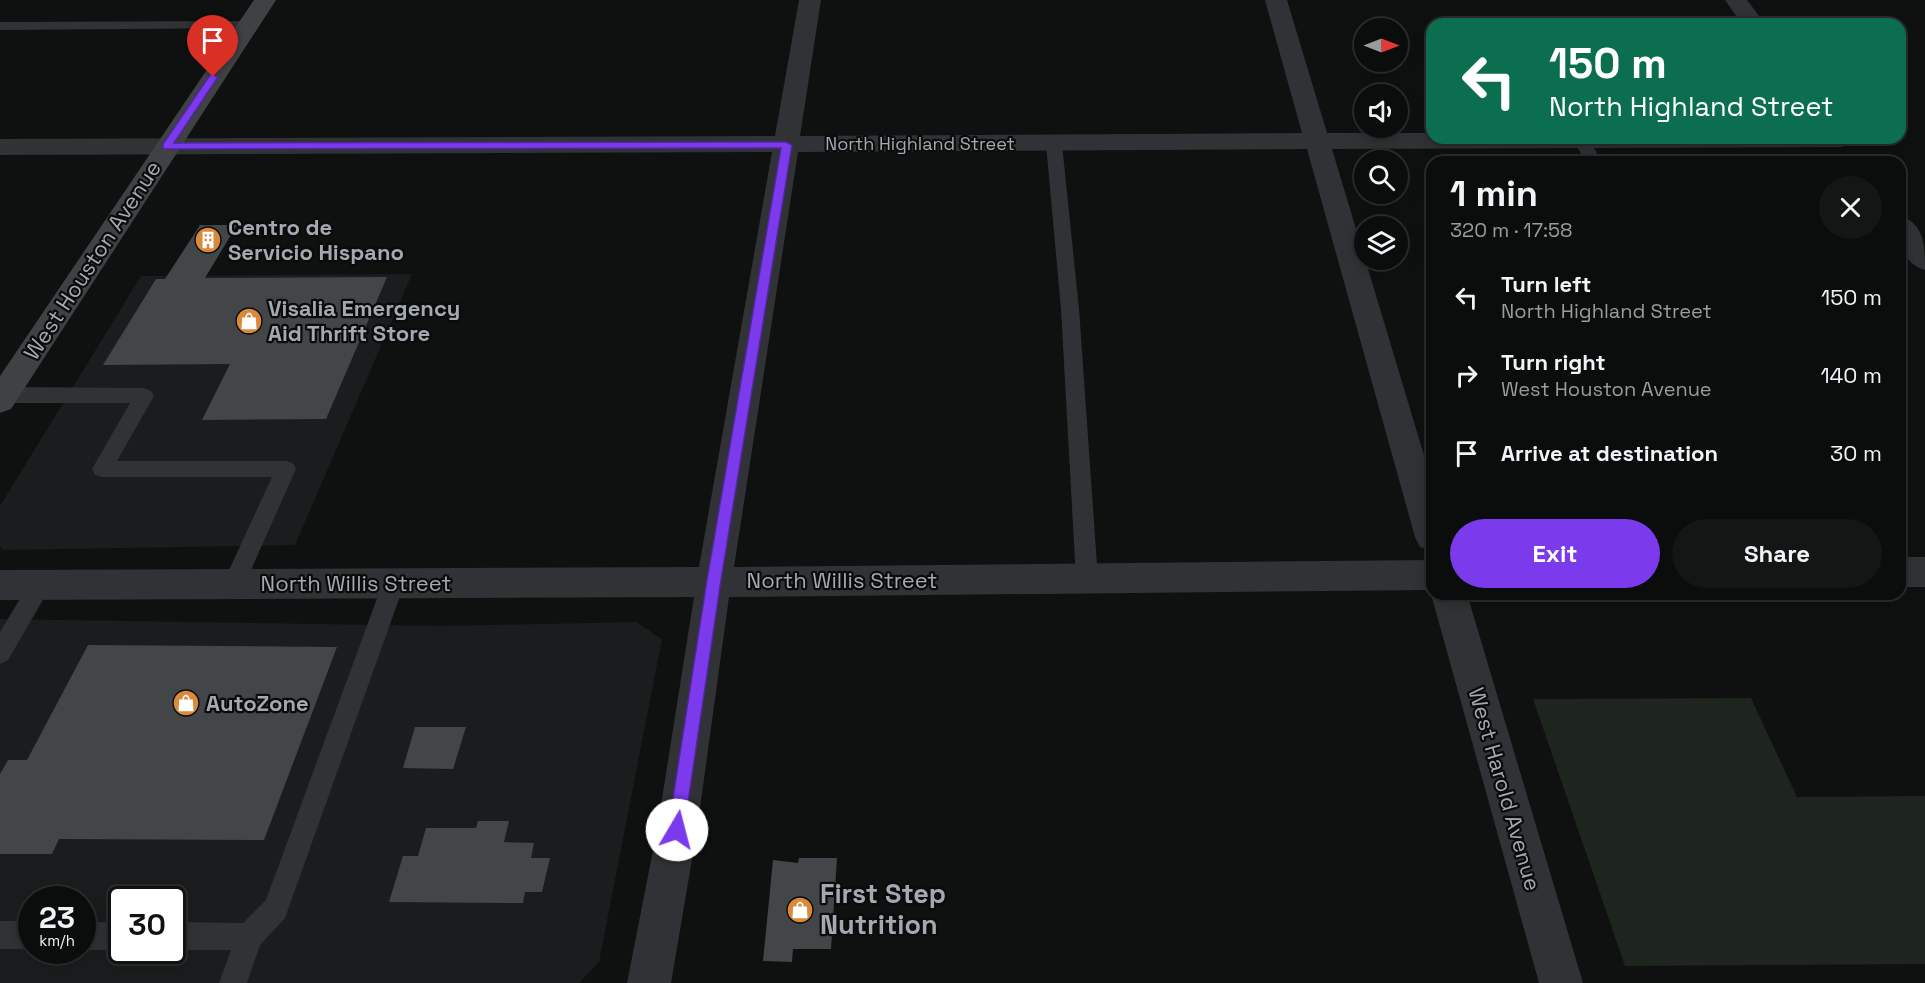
<!DOCTYPE html>
<html lang="en">
<head>
<meta charset="utf-8">
<style>
  body { margin:0; font-family:"Space Grotesk",sans-serif; background:#141515; color:#f1f3f6; height:100vh; display:flex; flex-direction:column; font-size:22px; white-space:nowrap }
  * { box-sizing:border-box; margin:0 }
  p { font-size:20px; color:#9a9b9d }
  .icon { flex:none; width:33px; height:33px; fill:none; stroke:currentColor; stroke-width:2; stroke-linecap:round; stroke-linejoin:round }
  .map { position:relative; flex:1; overflow:hidden }
  .panel { position:absolute; left:1426px; top:156px; width:480px; height:444px; display:flex; flex-direction:column; background:#0b0c0c; border-radius:18px; box-shadow:0 3px 15px #0003,0 0 0 2px #2b2c2d }
  .panel>* { flex:none }
  .guide { position:absolute; left:1426px; top:18px; width:480px; height:126px; border-radius:18px; box-shadow:0 3px 15px #0003,0 0 0 2px #2b2c2d; background:#0b6e4f; color:#fff; overflow:hidden }
  .needle { width:39px; rotate:90deg }
  .buttons { position:absolute; left:1354px; top:18px; display:grid; gap:12px }
  .buttons a { display:grid; place-items:center; width:54px; height:54px; border-radius:50%; background:#0b0c0c; box-shadow:0 3px 15px #0003,0 0 0 2px #2b2c2d; font-size:30px }
  .speed { position:absolute; left:18px; top:886px; display:flex; gap:12px; font-size:30px; font-weight:700; text-align:center }
  .speed>* { display:grid; place-content:center; width:78px; height:78px; border-radius:50%; background:#0b0c0c; box-shadow:0 3px 15px #0003,0 0 0 2px #2b2c2d; line-height:1 }
  .speed small { font-size:15px; font-weight:400 }
  .speed .limit { border:3px solid #111; border-radius:9px; background:#fff; color:#111 }
  .pin { position:absolute; display:grid; place-items:center; width:51px; height:51px; color:#fff; margin:-62px -26px; border-radius:50% 50% 50% 0; rotate:-45deg; box-shadow:0 0 6px #0007 }
  .pin .icon { rotate:45deg }
  .me { position:absolute; width:66px; margin:-33px; rotate:8deg; stroke-linejoin:round; filter:drop-shadow(0 0 4px #0008) }
  .turn { display:flex; align-items:center; gap:21px; height:126px; padding:0 24px; font-size:27px }
  .turn .icon { width:78px; height:78px; stroke-width:2.5 }
  .turn b { display:block; font-size:42px; line-height:51px }
  .round { display:grid; place-items:center; flex:none; width:63px; height:63px; border-radius:32px; background:#141515 }
  .summary { display:flex; align-items:center; justify-content:space-between; height:102px; padding:0 24px }
  h1 { font-size:36px; font-weight:700; line-height:45px }
  .button { display:flex; gap:12px; margin-top:auto; padding:12px 24px }
  .button a { flex:1; height:69px; border-radius:36px; background:#7c3aed; color:#fff; font-size:24px; font-weight:700; line-height:69px; text-align:center }
  .button a+a { background:#141515; color:#f1f3f6 }
  ul { padding:0; list-style:none }
  li { display:flex; align-items:center; gap:18px; height:78px; padding:0 24px }
  li div { flex:1 }
  li b { display:block; font-size:22px }
  li em { font-style:normal }
  .map>svg:first-child { display:block }
</style>
</head>
<body>
<div class="map">
<svg width="1925" height="983" viewBox="0 0 1925 983">
  <rect width="100%" height="100%" fill="#0f1010"/>
  <!-- built -->
  <g fill="#1b1c1d" fill-rule="evenodd">
    <path d="M412,274L295,545L3,550L0,546V506L141,276Z"/>
    <path d="M0,619L441,626L636,622L662,639L599,962L579,983H0ZM32,900H82V951H32ZM122,900H172V951H122Z"/>
  </g>
  <!-- green -->
  <path fill="#1e241e" d="M1751,698L1797,797L1925,796V964L1625,966L1533,699Z"/>
  <!-- building -->
  <g fill="#434648">
    <path d="M200,225H237L205,278L387,277L326,419L202,420L230,364L103,365L156,279H165Z"/>
    <path d="M88,645L337,647L264,840L59,839L52,854H0V774L8,760H27Z"/>
    <path d="M415,727H466L453,769L403,768Z"/>
    <path d="M478,821H509L504,842L534,843L531,858H550L542,892H525L523,903L389,902L403,856H418L426,828H476Z"/>
    <path d="M799,858H837L831,949H793L792,962L763,961L773,860L798,863Z"/>
  </g>
  <g fill="none" stroke-linecap="round" stroke-linejoin="round">
    <!-- service -->
    <g fill="#313235" fill-rule="evenodd">
      <path d="M249,21L254,22L256,25L254,28L0,30V22Z"/>
      <path d="M1575,138H1589L1601,162H1585L1574,140Z"/>
      <path d="M1054,139L1062,144L1079,309L1098,579L1095,586L1087,589L1079,586L1076,579L1061,309L1046,144Z"/>
      <path d="M3,387L144,388L151,391L154,396L117,461H286L293,463L296,469L242,590L234,593L226,590L223,583L272,477H102L95,475L92,469L130,403H3L0,402V388Z"/>
      <path d="M393,575L401,578L404,585L285,918L260,945L247,983H219L231,950H172V922L243,923L266,900L382,585L385,578Z"/>
      <path d="M40,576L48,579L51,586L8,660L0,664V632L32,579Z"/>
      <rect x="0" y="921" width="32" height="28"/>
      <rect x="82" y="922" width="40" height="28"/>
    </g>
    <!-- minor -->
    <g fill="#313235" fill-rule="evenodd">
      <path d="M799,0H821L800,136L1302,133L1265,0H1287L1327,133H1432V138L1853,139L1849,145L1840,147L1332,149L1432,482V551L1420,547L1415,537L1307,149L798,152L734,567L1432,560V590L729,597L697,830L671,983H627L657,830L694,597L0,600V570L699,567L772,152L0,155V139L775,136Z"/>
      <path d="M1725,0H1747L1765,24H1742Z"/>
      <path d="M1900,216C1925,223 1925,248 1925,270C1899,262 1900,238 1900,216Z"/>
      <rect x="1900" y="557" width="25" height="30"/>
      <path d="M1432,592V594H1467L1583,983H1539L1431,594Z"/>
    </g>
    <!-- secondary -->
    <path fill="#3f4145" fill-rule="evenodd" d="M254,0H276L11,409L0,413V376Z"/>
  </g>
  <!-- route -->
  <path fill="#7c3aed" stroke="#51269a" stroke-width="1.5" d="M213,74L218,77L174,143L786,142L792,145L721,580L683,836L677,838L671,836L668,830L707,580L781,148L163,149V144L210,75Z"/>
  <!-- icons -->
  <defs>
    <symbol id="building-disc" viewBox="-11 -11 22 22"><circle r="9.5" fill="#db8a3c" stroke="#0a0b0b"/><path d="M-4-6H4V6H1V3H-1V6H-4ZM-2.5-4.3h1.7v1.8h-1.7ZM.8-4.3h1.7v1.8H.8ZM-2.5-1h1.7V.8h-1.7ZM.8-1h1.7V.8H.8Z" fill="#fff"/></symbol>
    <symbol id="shop-disc" viewBox="-11 -11 22 22"><circle r="9.5" fill="#db8a3c" stroke="#0a0b0b"/><path d="M-5-2.5h2.3a2.7 3.5 0 0 1 5.4 0H5L5.5 6h-11ZM-1.5-2.5h3a1.5 2.3 0 0 0-3 0Z" fill="#fff"/></symbol>
  </defs>
  <g fill-rule="evenodd">
    <use href="#building-disc" x="193" y="225" width="30" height="30"/>
    <use href="#shop-disc" x="234" y="306" width="30" height="30"/>
    <use href="#shop-disc" x="171" y="688" width="30" height="30"/>
    <use href="#shop-disc" x="785" y="895" width="30" height="30"/>
  </g>
  <g text-anchor="middle" stroke-width="4.5" stroke-linejoin="round" paint-order="stroke">
    <!-- far-street labels -->
    <g font-size="18" fill="#a2a9b0" stroke="#0a0b0b">
      <text x="920" y="150">North Highland Street</text>
    </g>
    <!-- poi labels -->
    <g font-size="22" font-weight="bold" fill="#a2a9b0" stroke="#0a0b0b" text-anchor="start">
      <text x="228" y="235">Centro de<tspan x="228" dy="25">Servicio Hispano</tspan></text>
      <text x="268" y="316">Visalia Emergency<tspan x="268" dy="25">Aid Thrift Store</tspan></text>
      <text x="206" y="711">AutoZone</text>
    </g>
    <!-- street labels -->
    <g font-size="22" fill="#a2a9b0" stroke="#0a0b0b">
      <text transform="translate(92 260) rotate(-57)" y="8">West Houston Avenue</text>
      <text x="842" y="588">North Willis Street</text>
      <text x="356" y="591">North Willis Street</text>
      <text transform="translate(1505 789) rotate(74)" y="8">West Harold Avenue</text>
    </g>
    <!-- near-poi labels -->
    <g font-size="27" font-weight="bold" fill="#a2a9b0" stroke="#0a0b0b" text-anchor="start">
      <text x="820" y="903">First Step<tspan x="820" dy="31">Nutrition</tspan></text>
    </g>
  </g>
</svg>
<div class="buttons">
<a><svg class="needle" viewBox="-14 -14 28 28"><path d="M0-13l5 13h-10z" fill="#e53935"/><path d="M0 13l5-13h-10z" fill="#9a9b9d"/></svg></a>
<a><svg class="icon" aria-label="sound" viewBox="0 0 24 24"><path d="M4 9h4l5-4v14l-5-4H4zM17 9q2 3 0 6"/></svg></a>
<a><svg class="icon" aria-label="search" viewBox="0 0 24 24"><circle cx="10" cy="10" r="6"/><path d="M15 15l6 6"/></svg></a>
<a><svg class="icon" aria-label="layers" viewBox="0 0 24 24"><path d="M12 4l9 5-9 5-9-5zM3 14l9 5 9-5"/></svg></a>
</div>
<div class="speed"><div>23<small>km/h</small></div><div class="limit">30</div></div>
<div class="pin" style="left:213px;top:77px;background:#d93025"><svg class="icon" aria-label="arrive" viewBox="0 0 24 24"><path d="M6 21V4h12l-3 4 3 4H6"/></svg></div>
<svg class="me" style="left:677px;top:830px" viewBox="-20 -20 40 40"><circle r="19" fill="#fff"/><path d="M0-13L10 11 0 6-10 11z" fill="#7c3aed"/></svg>
<div class="guide">
<div class="turn"><svg class="icon" aria-label="left" viewBox="0 0 24 24"><path d="M17 20v-9H6M10 6l-5 5 5 5"/></svg><div><b>150 m</b>North Highland Street</div></div>
</div>
<section class="panel">
<div class="summary"><div><h1>1 min</h1><p>320 m · 17:58</p></div><a class="round"><svg class="icon" aria-label="close" viewBox="0 0 24 24"><path d="M6 6l12 12M18 6L6 18"/></svg></a></div>
<ul>
<li><svg class="icon" aria-label="left" viewBox="0 0 24 24"><path d="M17 20v-9H6M10 6l-5 5 5 5"/></svg><div><b>Turn left</b><p>North Highland Street</p></div><em>150 m</em></li>
<li><svg class="icon" aria-label="right" viewBox="0 0 24 24"><path d="M7 20v-9h11M14 6l5 5-5 5"/></svg><div><b>Turn right</b><p>West Houston Avenue</p></div><em>140 m</em></li>
<li><svg class="icon" aria-label="arrive" viewBox="0 0 24 24"><path d="M6 21V4h12l-3 4 3 4H6"/></svg><div><b>Arrive at destination</b></div><em>30 m</em></li>
</ul>
<div class="button"><a>Exit</a><a>Share</a></div>
</section>
</div>
</body>
</html>
